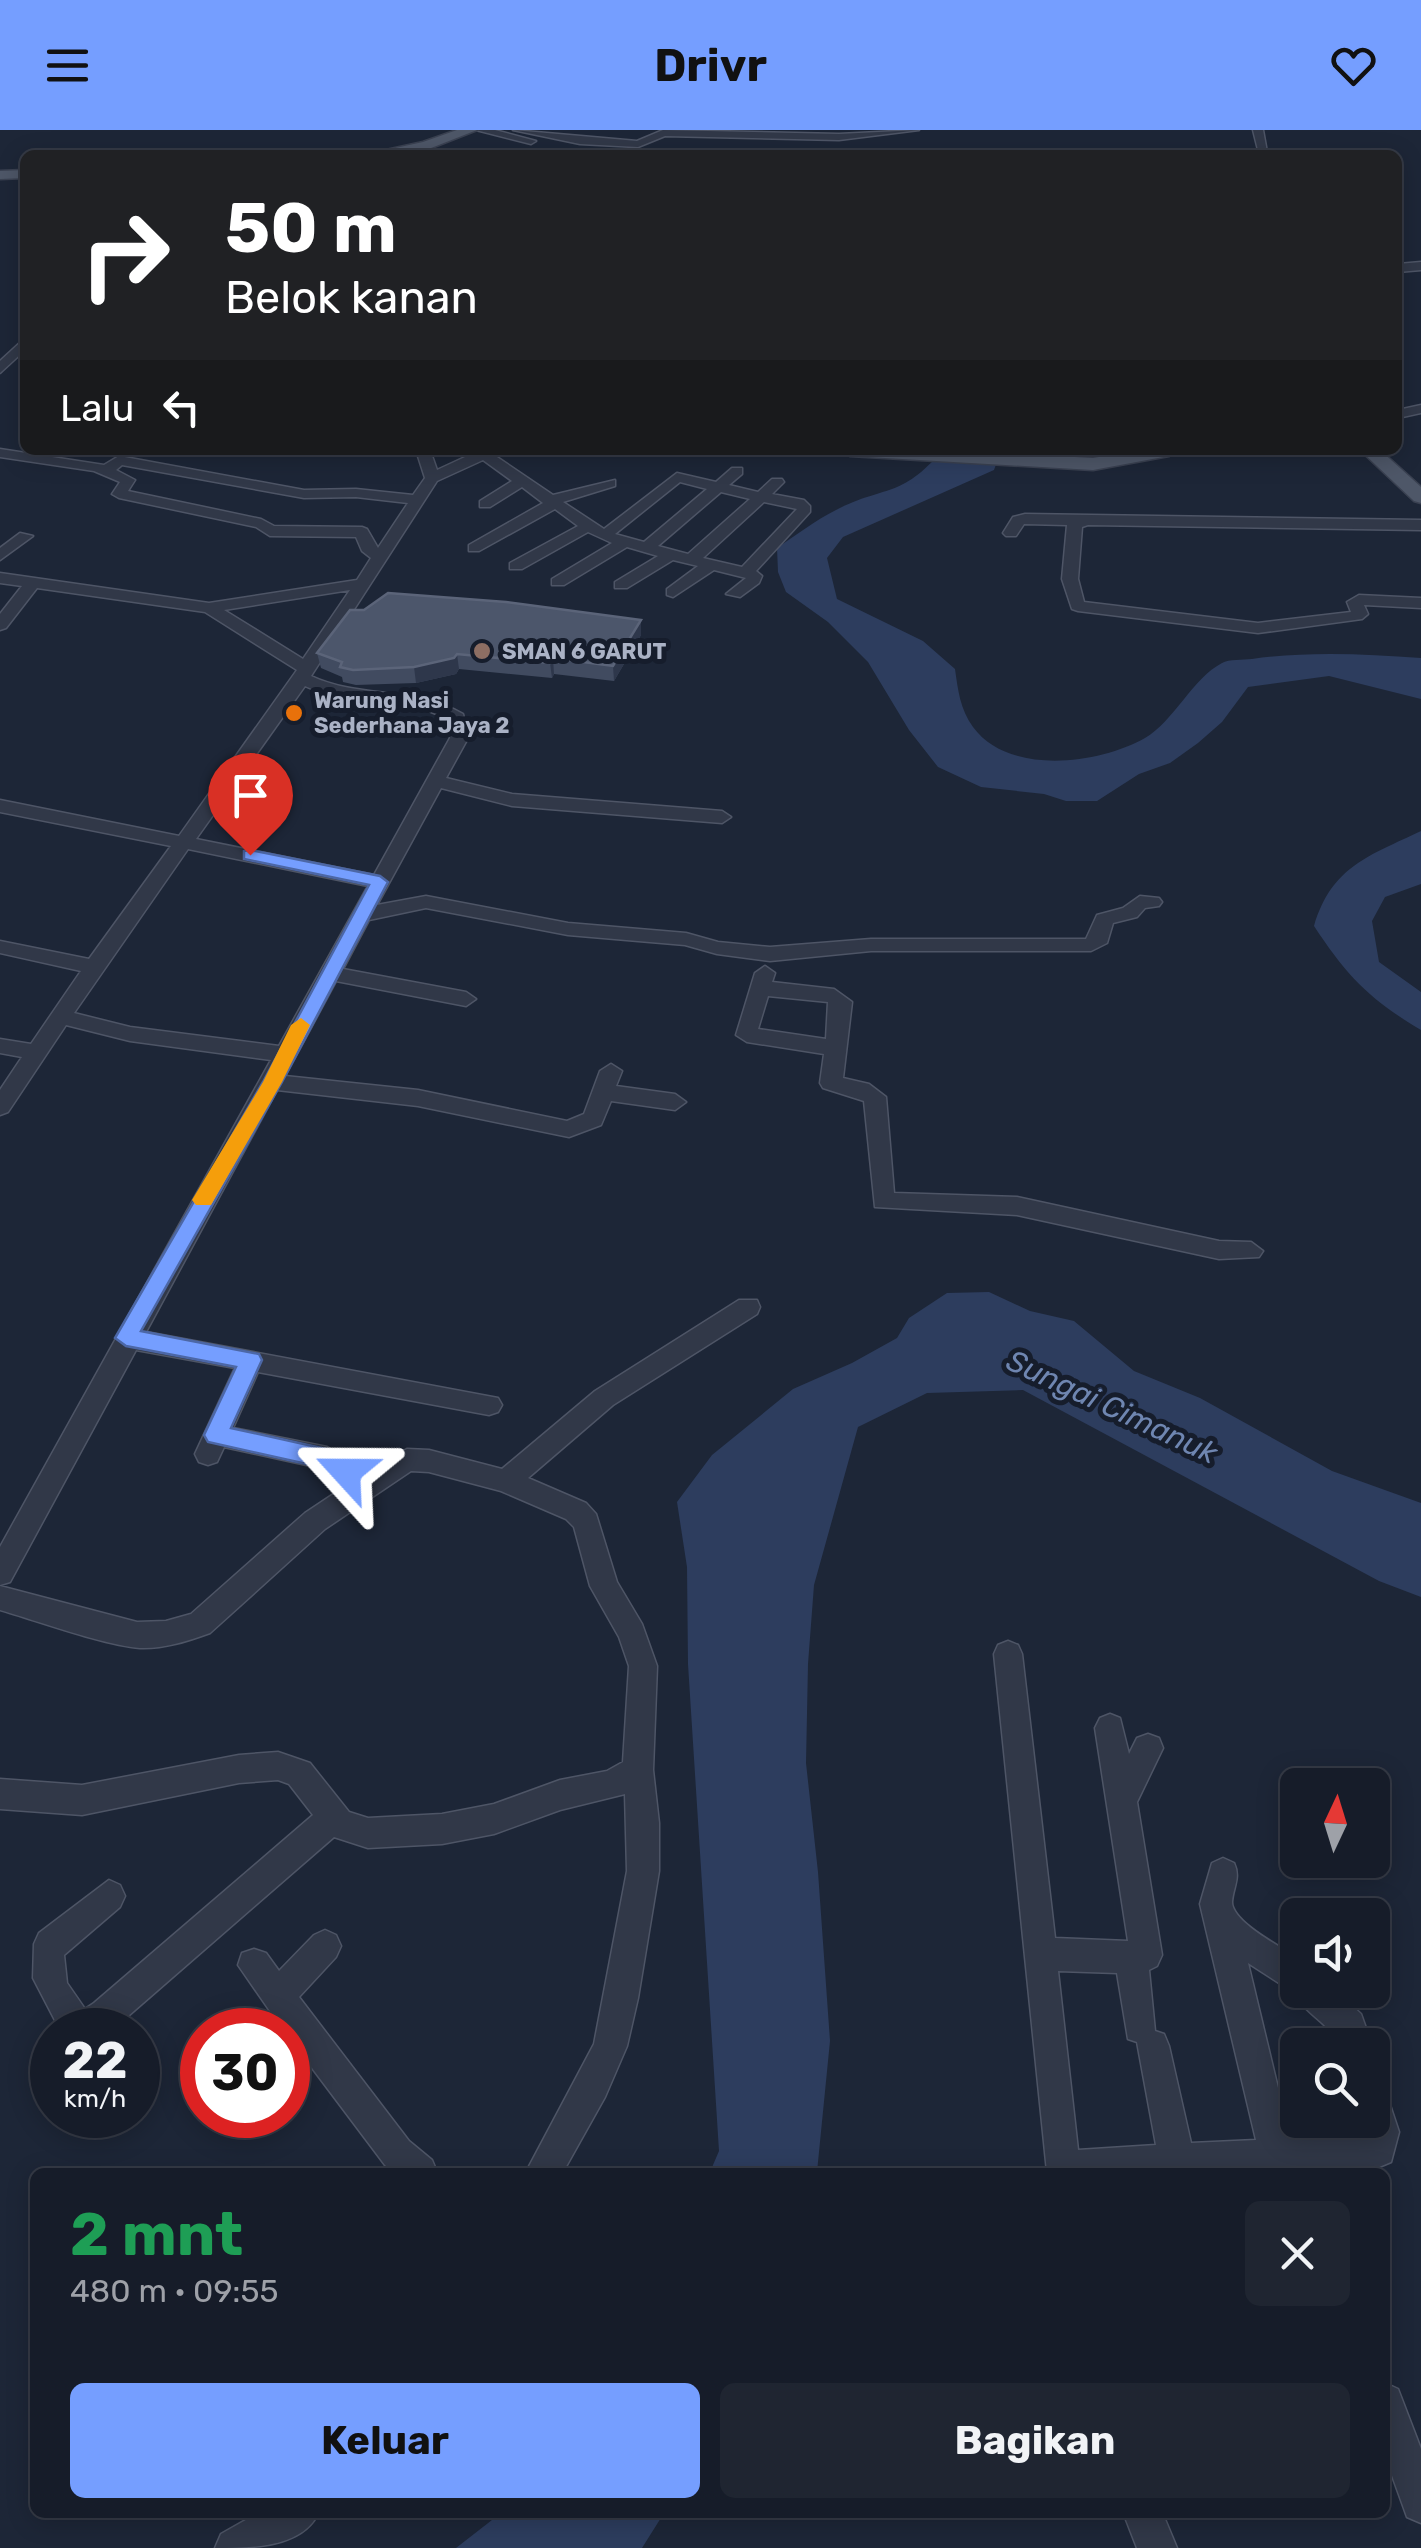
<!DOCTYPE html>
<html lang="id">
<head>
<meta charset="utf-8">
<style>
  body { margin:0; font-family:Rubik,sans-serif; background:#1f2531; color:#f1f3f6; height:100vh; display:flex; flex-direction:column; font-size:38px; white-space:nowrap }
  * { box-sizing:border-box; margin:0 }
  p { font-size:32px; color:#9ea1a8 }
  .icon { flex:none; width:55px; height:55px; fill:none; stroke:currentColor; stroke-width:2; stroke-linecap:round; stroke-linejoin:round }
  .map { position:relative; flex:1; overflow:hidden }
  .sheet { position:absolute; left:30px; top:2038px; width:1360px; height:350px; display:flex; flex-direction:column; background:#161c29; border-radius:15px; box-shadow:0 5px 25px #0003,0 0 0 2px #353a46 }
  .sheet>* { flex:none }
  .banner { position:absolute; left:20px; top:20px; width:1382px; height:305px; border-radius:15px; box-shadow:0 5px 25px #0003,0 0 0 2px #353a46; background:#202124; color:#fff; overflow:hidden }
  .needle { width:65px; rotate:4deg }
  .buttons { position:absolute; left:1280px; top:1638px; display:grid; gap:20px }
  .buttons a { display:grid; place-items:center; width:110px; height:110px; border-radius:15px; background:#161c29; box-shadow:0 5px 25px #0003,0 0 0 2px #353a46; font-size:50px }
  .speed { position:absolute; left:30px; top:1878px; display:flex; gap:20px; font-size:50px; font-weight:700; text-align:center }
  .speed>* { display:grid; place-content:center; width:130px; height:130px; border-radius:50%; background:#161c29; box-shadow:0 5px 25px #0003,0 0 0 2px #353a46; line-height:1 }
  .speed small { font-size:25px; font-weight:400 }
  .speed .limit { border:15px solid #d22; background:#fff; color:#111 }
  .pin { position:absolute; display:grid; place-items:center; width:85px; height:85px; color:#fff; margin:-102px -42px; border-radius:50% 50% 50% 0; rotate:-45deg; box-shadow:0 0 10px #0007 }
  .pin .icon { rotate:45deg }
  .me { position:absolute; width:110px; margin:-55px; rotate:294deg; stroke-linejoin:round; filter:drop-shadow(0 0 8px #0008) }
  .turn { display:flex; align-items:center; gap:35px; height:210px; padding:0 40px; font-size:45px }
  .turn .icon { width:130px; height:130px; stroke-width:2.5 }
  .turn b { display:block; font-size:70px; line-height:85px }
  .then { display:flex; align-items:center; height:95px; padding:0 40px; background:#0003; gap:20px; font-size:38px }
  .round { display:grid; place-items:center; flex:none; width:105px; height:105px; border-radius:15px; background:#1f2531 }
  .summary { display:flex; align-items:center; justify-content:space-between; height:170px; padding:0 40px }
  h1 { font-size:60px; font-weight:700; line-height:75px; color:#1e9e55 }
  .primary-button { display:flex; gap:20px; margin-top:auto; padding:20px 40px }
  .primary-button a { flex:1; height:115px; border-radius:15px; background:#759eff; color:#111; font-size:40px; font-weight:700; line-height:115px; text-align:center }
  .primary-button a+a { background:#1f2531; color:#f1f3f6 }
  header { display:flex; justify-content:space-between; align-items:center; height:130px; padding:0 40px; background:#759eff; color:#111; font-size:45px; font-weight:700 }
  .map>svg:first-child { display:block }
</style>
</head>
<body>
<header><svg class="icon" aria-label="menu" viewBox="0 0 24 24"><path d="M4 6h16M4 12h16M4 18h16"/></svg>Drivr<svg class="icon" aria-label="heart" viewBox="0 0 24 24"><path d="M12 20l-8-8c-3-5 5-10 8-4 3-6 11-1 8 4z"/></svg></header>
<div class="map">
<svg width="1421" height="2418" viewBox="0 0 1421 2418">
  <rect width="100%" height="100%" fill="#1d2637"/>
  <!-- water -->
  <g fill="#2d3d5e">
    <path d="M943,320H1001L994,340L843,407L827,428L837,469L923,511L955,539C958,560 960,579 973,597C1009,646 1099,634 1145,608C1173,592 1193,548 1222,533C1229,529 1243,530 1252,529C1309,521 1364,524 1421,528V569L1329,546L1248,557L1222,592L1198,613L1170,633L1139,644L1097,671H1066L1044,664L981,657L938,637L909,600L868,532L828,492L786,462L778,442L777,418C796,405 816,390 836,380C887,354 899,370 943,320Z"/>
    <path d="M1421,701V754L1385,767L1372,791L1379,832L1421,862V900C1369,869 1347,846 1314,796C1332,736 1369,726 1421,701Z"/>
    <path d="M989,1162L1030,1181L1074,1191L1134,1241L1200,1268L1332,1341L1421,1373V1467L1379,1451L1023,1260L927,1263L858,1297L814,1455L808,1534L806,1633L818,1742L830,1911L817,2042H710L719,2021L688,1534L687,1437L677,1372L712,1325L793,1259L852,1233L897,1208L909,1188L947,1163Z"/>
    <path d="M501,2383V2382L664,2383L642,2418H456Z"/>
  </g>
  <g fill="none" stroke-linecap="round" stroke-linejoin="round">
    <defs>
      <g id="minor">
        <path d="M476,0H495L536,11L531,14Z"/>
        <path d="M513,0L637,11L663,0L839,4L919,0L839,10L665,6L638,17L580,14Z"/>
        <path d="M1253,0H1263L1267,22L1258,20Z"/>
        <path d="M1421,132V140L1398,142V134Z"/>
        <path d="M25,208V220L0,243V231Z"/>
        <path d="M1421,275V283L1398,288V280Z"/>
        <path d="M0,319L104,335L119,326L304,360L356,359L413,365L425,348L416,320H430L437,340L478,321L501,320L494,325L553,365L615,350V356L563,372L604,399L677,343L716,352L732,338H742V344L729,355L758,362L772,349H782L784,352L772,364L804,370L810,376V382L756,441L762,446L759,453L740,467L726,464L746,448L714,440L673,467L667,465V459L698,436L673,430L627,458H615V452L658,426L627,417L564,455H552V449L612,413L588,402L522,439H510V433L578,396L555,379L479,421H469V415L543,373L522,357L490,377H480V371L512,351L483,330L437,351L311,546C360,569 415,556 463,584L468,608L446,648L512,664L722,681L731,687L722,693L512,676L441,658L377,775L426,766L568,793L686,803L718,812L770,817L871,809H1086L1097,785L1123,778L1140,766L1159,768L1162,772L1159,776L1145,778L1137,787L1113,793L1107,813L1091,821H871L770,831L717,824L685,815L568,805L426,778L369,790L343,839L466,862L476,869L466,876L336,851L285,946L418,960L567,991L584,984L600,941L611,934L622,941L616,956L675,964L686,972L675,980L611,971L601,995L569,1007L418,976L277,960L146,1202L498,1268L502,1275L498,1282L489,1285L258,1242L233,1298L327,1317L369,1341L407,1319L429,1320L502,1339L595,1261L739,1170H757L760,1177L757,1184L613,1275L528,1348L586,1373L596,1384L617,1452L642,1494L657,1536L653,1640L659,1693V1741L638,1868L627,1916L605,1967L563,2042H526L594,1914L627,1741L625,1664L560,1680L494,1704L442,1714L368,1718L334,1707L112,1900H60L33,1848L34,1814L39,1803L109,1750L120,1755L125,1766L120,1777L64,1825L67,1853L85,1879L94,1873L313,1685L289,1654L278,1650L239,1653L82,1685L0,1679V1649L82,1655L239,1625L278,1622L310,1633L349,1682L368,1688L442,1684L494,1674L560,1650L607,1641L623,1632L629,1536L619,1507L590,1456L574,1397L566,1389L501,1361L429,1342L411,1341L325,1399L210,1503C188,1511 164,1519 140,1518C103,1515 38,1491 0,1480V1456L137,1492L166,1491L191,1484L305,1383L347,1355L320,1338L224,1317L217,1332L208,1335L199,1332L195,1324L235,1238L136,1220L10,1452L0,1455V1417L271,930L130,911L66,895L8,982L0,985V960L22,927L0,923V909L31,914L81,841L0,823V811L89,829L171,716L0,682V670L179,706L297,540L205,482L37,458L6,498L0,500V484L22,456L0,453V443L209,473L357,450L371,428L362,421L356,407L270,406L256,397L119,368L112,364L120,352L94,341L0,327ZM122,335L304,368L356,367L408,373L378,418L367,399L362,397L274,396L261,389L128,361L135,350L116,340ZM680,352L707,359L644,412L615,404ZM721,362L750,369L688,424L658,416ZM764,372L797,379L742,437L703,428ZM350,460L303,529L224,480ZM305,556C351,578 404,564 448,590L450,608L374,745L196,709ZM188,719L368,756L279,916L130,897L74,883Z"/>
        <path d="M187,320H204L205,321L198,325Z"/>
        <path d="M1025,384L1421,390V400L1088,395L1082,397L1078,449L1084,472L1258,493L1351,482L1347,472L1359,465L1421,468V478L1364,475L1368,484L1362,489L1258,503L1078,481L1072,479L1062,449L1067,395L1024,394L1016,406H1006L1003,403L1013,387Z"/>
        <path d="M20,403L33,406L0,430V418Z"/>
        <path d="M765,836L775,843L772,852L834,859L852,872L843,948L869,954L886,967L894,1063L1017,1067L1219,1111L1251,1112L1263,1121L1259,1127L1219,1129L1017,1085L875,1077L864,971L823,958L820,953L824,924L747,912L736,905L755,843ZM768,866L828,872L826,909L758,899Z"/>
        <path d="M1008,1511L1018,1515L1022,1524L1055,1808L1128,1811L1095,1598L1100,1588L1110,1584L1120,1588L1129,1624L1137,1608L1148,1604L1159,1608L1163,1618L1137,1672L1162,1825L1157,1836L1149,1840L1155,1901L1164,1904L1169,1916L1191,2013L1256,2010L1200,1774L1212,1733L1223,1728L1234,1733C1241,1748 1233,1757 1232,1772C1232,1792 1281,1817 1298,1828V1860H1335L1361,1884L1372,1915H1338C1331,1893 1305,1885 1296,1864L1248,1833L1290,2008L1364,2003L1361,1990H1372V1952L1384,1957L1399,2002L1391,2032L1379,2037L1290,2042H1047L994,1524L998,1515ZM1058,1841L1117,1843L1128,1909L1137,1912L1156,2015L1078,2020Z"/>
        <path d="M325,1800L336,1805L341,1816L336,1827L299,1867L409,2011L432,2030L437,2042H393L385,2035L288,1906V1900H283L238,1835L242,1823L254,1819L266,1823L279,1841L314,1805Z"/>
        <path d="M1385,2253L1398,2259L1421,2319V2393L1407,2387L1385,2326Z"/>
        <path d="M260,2382H319C303,2418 251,2418 215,2418L221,2404Z"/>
        <path d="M1123,2382H1162L1177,2418H1137Z"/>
      </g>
      <g id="major">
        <path d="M457,0H477L426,20L363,25L423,12Z"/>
        <path d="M25,40V48L0,49V41Z"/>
        <path d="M841,320H947L1093,328L1139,320H1178L1169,326L1093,340L850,326Z"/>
        <path d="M1360,320H1380L1421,357V373L1414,371Z"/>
      </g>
    </defs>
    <!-- minor casing -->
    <use href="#minor" stroke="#4e5566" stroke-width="3"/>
    <!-- major casing -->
    <use href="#major" stroke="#3a4151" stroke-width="3"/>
    <!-- minor -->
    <use href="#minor" fill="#313848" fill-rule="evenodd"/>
    <!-- major -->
    <use href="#major" fill="#4e5768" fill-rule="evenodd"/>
  </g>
  <!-- wall -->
  <path fill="#414b60" d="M641,505L614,551L554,544L552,548L459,539L456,544L416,553L356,555L343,552L342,547L321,538L317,523Z"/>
  <!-- shaded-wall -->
  <g fill="#2e374b">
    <path d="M641,490V505L614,551L613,536Z"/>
    <path d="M457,524L459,539L456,544L416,553L414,537Z"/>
    <path d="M553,528L554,544L552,548L550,533Z"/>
  </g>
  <!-- building -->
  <path fill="#4c566b" stroke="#5b6479" stroke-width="2.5" d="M388,463L506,472L641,490L613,536L553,528L550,533L457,524L454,528L414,537L353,540L340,537L342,532L317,523L350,480H364Z"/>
  <!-- route -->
  <path fill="#759eff" stroke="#4c67a6" stroke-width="2.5" d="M250,720L380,746L388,752L282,952L141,1201L259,1224L262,1230L231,1298L335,1321L358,1342L355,1350L346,1353L320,1337L208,1312L204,1305L236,1237L126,1216L115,1208L263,952L369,755L244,729V721Z"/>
  <!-- slow -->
  <path fill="#f59e0b" d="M301,888L310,895L282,952L211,1075H196L192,1070L263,952L291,895Z"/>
  <!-- markers -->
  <circle fill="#8d6e63" stroke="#161d2c" stroke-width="4" cx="482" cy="521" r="10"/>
  <circle fill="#e8710a" stroke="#161d2c" stroke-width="4" cx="294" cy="583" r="10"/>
  <g text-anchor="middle" stroke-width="10" stroke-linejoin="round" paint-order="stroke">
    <!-- far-poi labels -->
    <g font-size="22" font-weight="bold" fill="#aab2c5" stroke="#161d2c" text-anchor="start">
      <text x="502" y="529">SMAN 6 GARUT</text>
      <text x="314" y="578">Warung Nasi<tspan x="314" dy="25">Sederhana Jaya 2</tspan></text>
    </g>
    <!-- water labels -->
    <g font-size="30" font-style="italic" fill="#6f86b1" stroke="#161d2c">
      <text transform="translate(1112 1277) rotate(25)" y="10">Sungai Cimanuk</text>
    </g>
  </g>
</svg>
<div class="buttons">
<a><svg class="needle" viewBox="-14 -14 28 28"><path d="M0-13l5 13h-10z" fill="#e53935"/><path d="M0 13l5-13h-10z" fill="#9ea1a8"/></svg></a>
<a><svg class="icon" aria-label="sound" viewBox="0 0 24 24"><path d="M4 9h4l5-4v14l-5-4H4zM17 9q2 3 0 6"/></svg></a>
<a><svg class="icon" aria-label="search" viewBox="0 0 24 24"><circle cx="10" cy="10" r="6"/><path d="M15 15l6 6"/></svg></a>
</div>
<div class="speed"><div>22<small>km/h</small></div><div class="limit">30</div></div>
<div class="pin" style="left:250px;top:725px;background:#d93025"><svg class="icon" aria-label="arrive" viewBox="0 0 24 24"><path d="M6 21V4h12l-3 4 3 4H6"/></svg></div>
<svg class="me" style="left:346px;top:1342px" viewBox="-20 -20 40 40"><path d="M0-17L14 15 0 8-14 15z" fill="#759eff" stroke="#fff" stroke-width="4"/></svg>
<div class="banner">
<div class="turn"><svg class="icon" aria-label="right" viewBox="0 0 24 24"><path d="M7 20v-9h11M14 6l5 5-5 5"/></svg><div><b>50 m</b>Belok kanan</div></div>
<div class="then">Lalu<svg class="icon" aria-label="left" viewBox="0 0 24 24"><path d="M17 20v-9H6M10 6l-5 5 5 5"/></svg></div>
</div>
<section class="sheet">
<div class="summary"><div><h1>2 mnt</h1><p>480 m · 09:55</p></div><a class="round"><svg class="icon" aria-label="close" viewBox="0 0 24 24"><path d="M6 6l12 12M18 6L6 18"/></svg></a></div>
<div class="primary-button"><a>Keluar</a><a>Bagikan</a></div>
</section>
</div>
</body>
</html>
